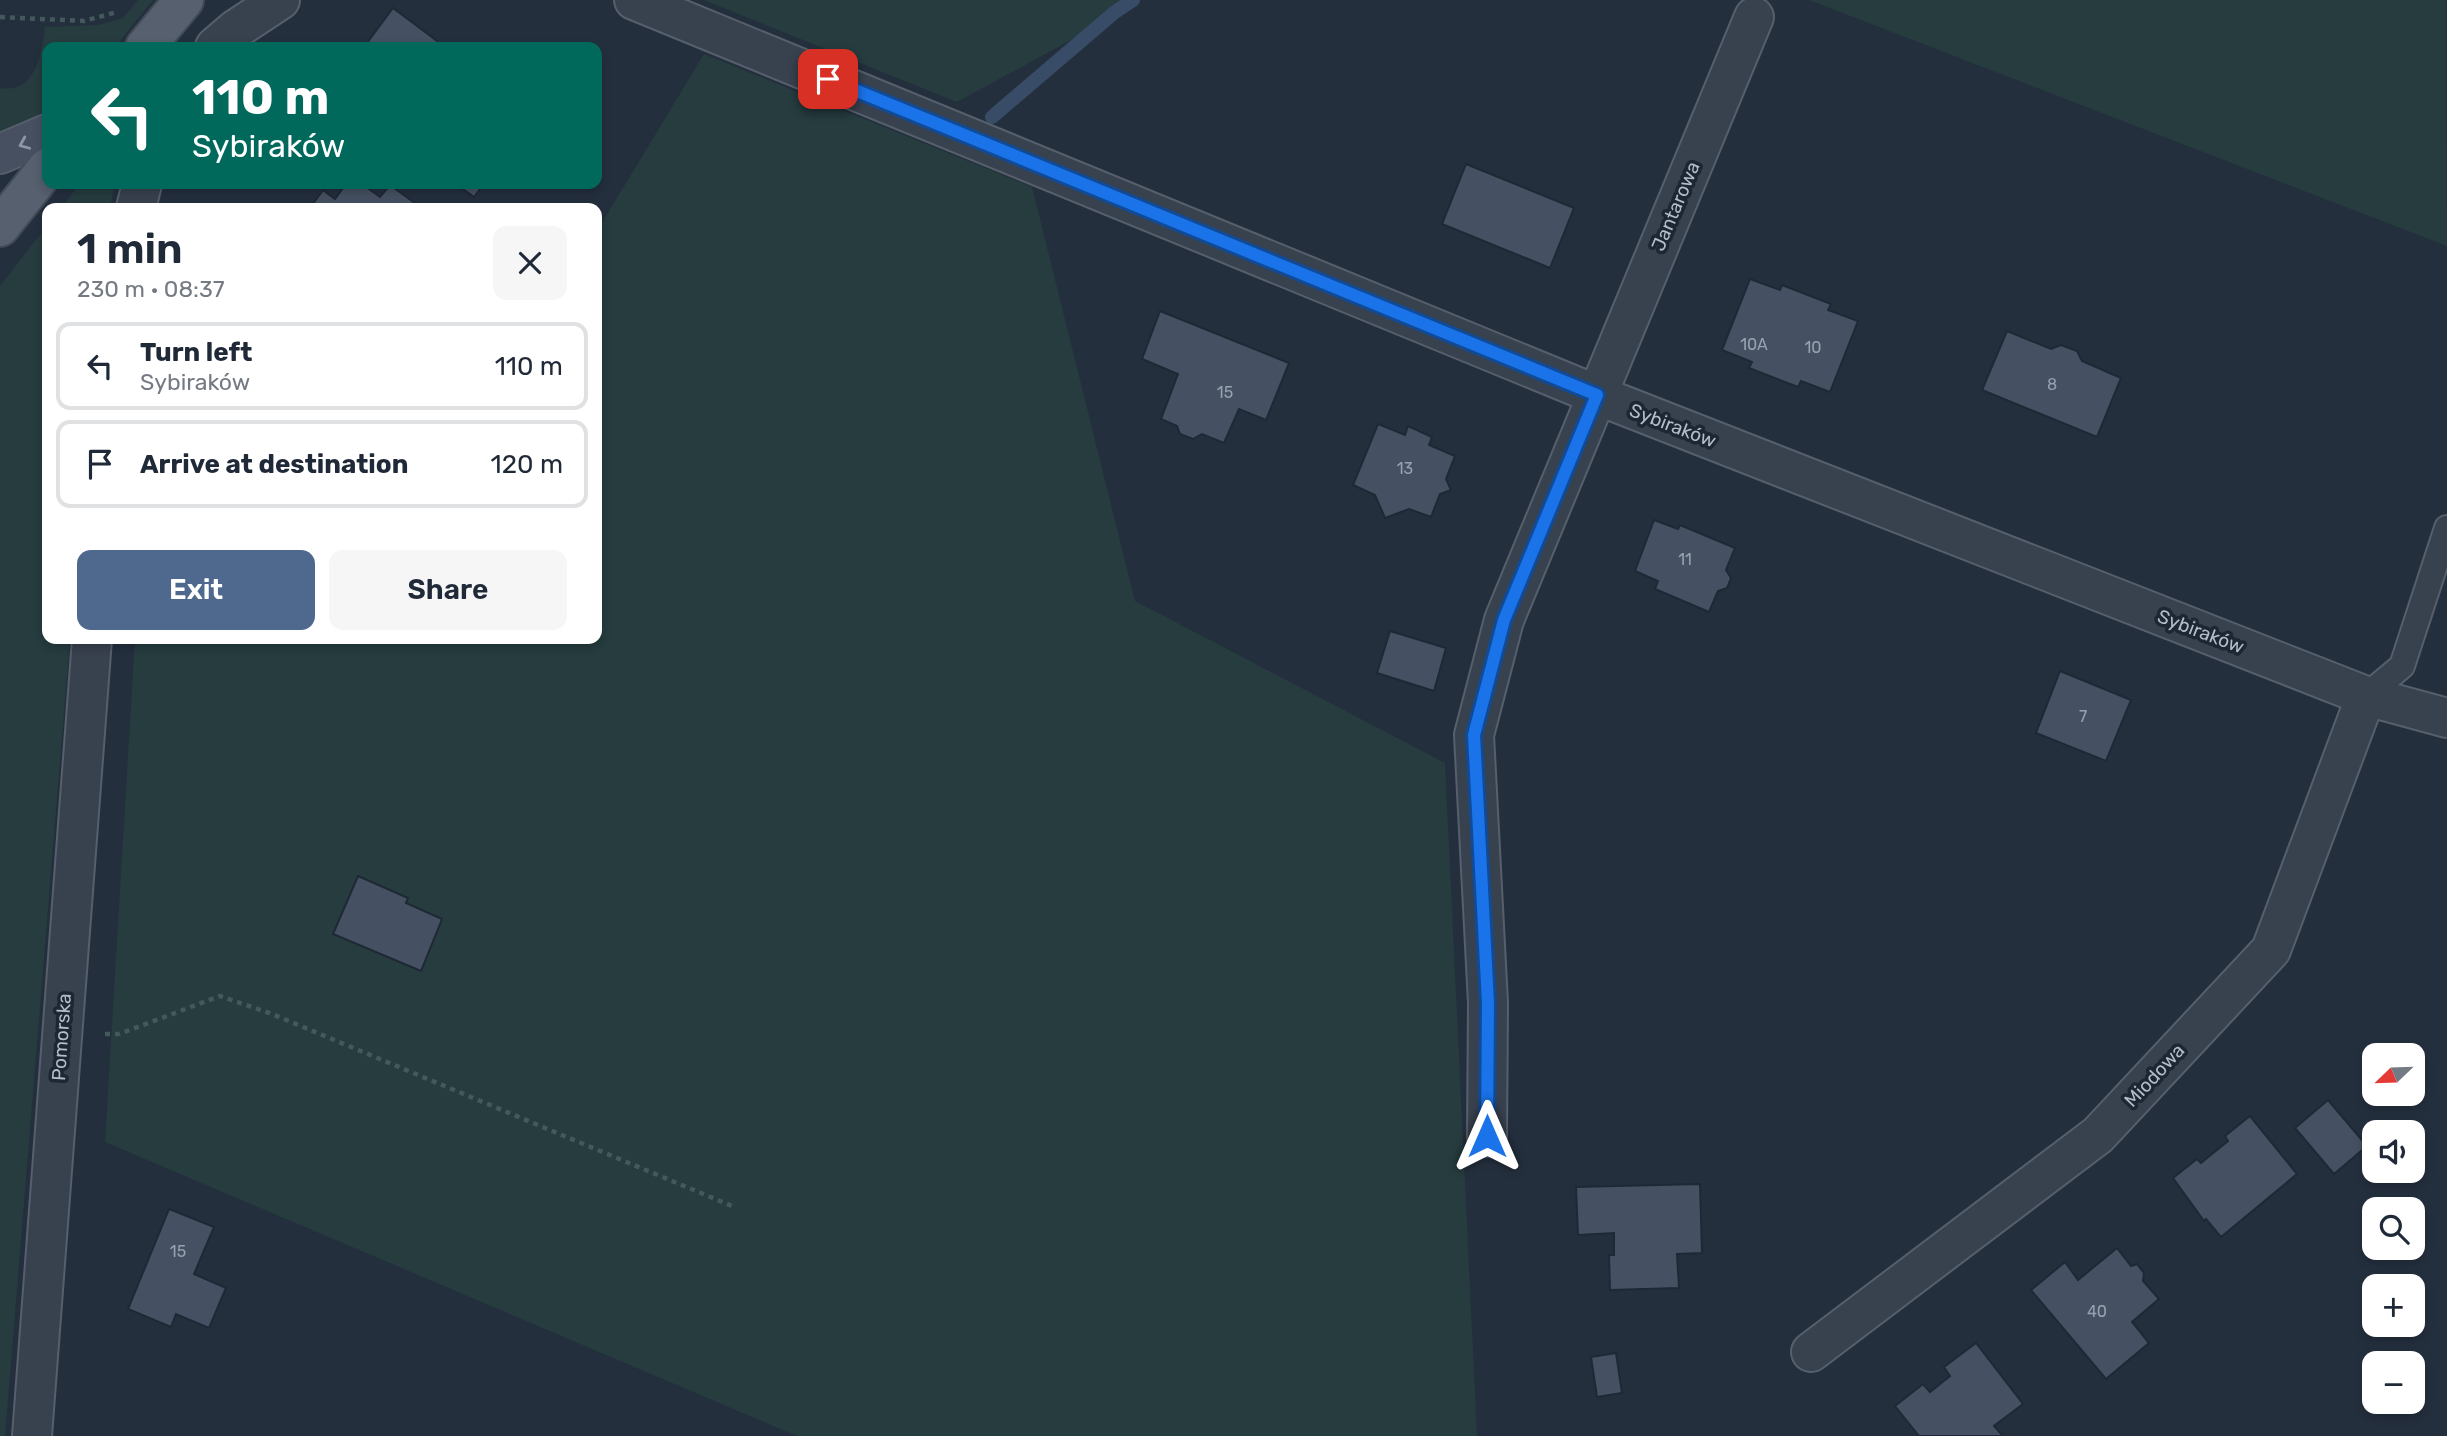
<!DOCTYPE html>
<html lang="en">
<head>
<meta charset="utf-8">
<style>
  body { margin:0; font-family:Rubik,sans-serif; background:#f6f6f7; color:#1f2937; height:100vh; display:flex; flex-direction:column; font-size:26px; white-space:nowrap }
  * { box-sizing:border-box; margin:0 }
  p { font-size:23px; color:#747a83 }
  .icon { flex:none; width:38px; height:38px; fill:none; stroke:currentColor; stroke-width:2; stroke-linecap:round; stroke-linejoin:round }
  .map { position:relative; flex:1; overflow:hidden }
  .side { position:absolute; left:42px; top:203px; width:560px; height:441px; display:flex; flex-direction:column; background:#fff; border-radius:14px; box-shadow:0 4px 10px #0003 }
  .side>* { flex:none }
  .guide { position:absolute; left:42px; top:42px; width:560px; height:147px; border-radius:14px; box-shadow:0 4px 10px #0003; background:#00695c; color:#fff; overflow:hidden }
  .needle { width:46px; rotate:247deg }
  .fabs { position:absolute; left:2362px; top:1043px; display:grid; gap:14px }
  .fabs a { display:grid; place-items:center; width:63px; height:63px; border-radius:14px; background:#fff; box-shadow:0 4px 10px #0003; font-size:35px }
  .pin { position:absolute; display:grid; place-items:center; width:60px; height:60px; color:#fff; margin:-30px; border-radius:14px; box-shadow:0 4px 10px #0006 }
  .me { position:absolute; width:77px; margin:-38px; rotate:0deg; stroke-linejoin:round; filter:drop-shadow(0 0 5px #0008) }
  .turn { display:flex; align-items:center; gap:24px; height:147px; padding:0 35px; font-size:32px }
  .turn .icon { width:91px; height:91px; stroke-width:2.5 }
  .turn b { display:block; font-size:49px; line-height:60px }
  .round { display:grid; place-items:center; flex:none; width:74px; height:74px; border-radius:14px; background:#f6f6f7 }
  .head { display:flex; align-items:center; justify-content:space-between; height:119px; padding:0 35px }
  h1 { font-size:42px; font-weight:600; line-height:52px }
  .button { display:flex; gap:14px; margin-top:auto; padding:14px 35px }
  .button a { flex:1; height:80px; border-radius:14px; background:#4f688e; color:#fff; font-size:28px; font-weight:600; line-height:80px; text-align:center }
  .button a+a { background:#f6f6f7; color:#1f2937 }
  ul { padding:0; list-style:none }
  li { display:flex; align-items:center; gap:21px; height:88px; margin:0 14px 10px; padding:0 21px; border:4px solid #e0e1e3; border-radius:14px }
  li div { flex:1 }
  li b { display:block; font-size:26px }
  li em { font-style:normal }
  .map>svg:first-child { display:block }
</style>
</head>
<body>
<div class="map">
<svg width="2447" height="1436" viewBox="0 0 2447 1436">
  <rect width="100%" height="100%" fill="#242f3e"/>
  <!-- green -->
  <g fill="#263c3f">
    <path d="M138,0H153L115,47H47V118L0,145V88C36,94 42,53 45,27L99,25L123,18Z"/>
    <path d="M704,0H1133L1082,34L957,102Z"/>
    <path d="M1809,0H2446L2447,246Z"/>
    <path d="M704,54L1032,187L1135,601L1445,763L1477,1436H797L105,1142L135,639H597V231Z"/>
    <path d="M80,184H115L110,208H61Z"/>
    <path d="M47,226V639H70L5,1436H0V286Z"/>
  </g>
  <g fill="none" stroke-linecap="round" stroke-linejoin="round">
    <!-- stream -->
    <path stroke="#394c67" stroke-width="14" d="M992,117L1115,12L1133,0"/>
  </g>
  <!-- building -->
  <g fill="#455162" stroke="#1f2835" stroke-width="2">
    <path d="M393,8L445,47H364Z"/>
    <path d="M1466,164L1574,208L1550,268L1442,224Z"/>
    <path d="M346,184H362L380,197L390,185L419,206L417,208H310L323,190L335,199Z"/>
    <path d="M456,184H484L474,197Z"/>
    <path d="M1750,279L1780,290L1782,285L1831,304L1828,310L1858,321L1830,392L1801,381L1798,387L1749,368L1752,362L1722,350Z"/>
    <path d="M1160,311L1289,363L1266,420L1239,409L1224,443L1202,434L1193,439L1180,434L1177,426L1161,419L1178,374L1142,359Z"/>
    <path d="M2007,331L2051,349L2061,345L2077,351L2082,361L2121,378L2097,437L1982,390Z"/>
    <path d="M1378,424L1405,435L1408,426L1432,437L1429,445L1455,456L1446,479L1451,490L1440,494L1431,517L1409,509L1385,518L1375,495L1353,485Z"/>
    <path d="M1654,520L1678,529L1680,525L1735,548L1726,570L1731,578L1727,588L1718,591L1709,612L1655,589L1658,581L1635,571Z"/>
    <path d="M1390,631L1446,648L1434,691L1377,673Z"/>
    <path d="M2060,671L2131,700L2106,761L2036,733Z"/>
    <path d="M358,876L408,898L406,903L442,919L421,971L333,934Z"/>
    <path d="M2328,1100L2367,1146L2334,1174L2295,1128Z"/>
    <path d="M2250,1116L2297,1174L2221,1237L2206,1219L2204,1221L2173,1178L2197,1159L2201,1163L2228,1141L2225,1136Z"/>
    <path d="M1700,1184L1702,1253L1677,1254L1679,1288L1610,1290L1609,1255H1614V1233L1578,1235L1576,1187Z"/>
    <path d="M169,1209L214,1227L194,1274L226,1288L209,1328L176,1314L171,1327L128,1309Z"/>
    <path d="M2117,1248L2131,1266L2137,1264L2144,1273L2143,1281L2159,1299L2132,1322L2149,1343L2106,1379L2031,1290L2065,1262L2078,1280Z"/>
    <path d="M1976,1343L2023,1404L1994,1426L2003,1436H1919L1895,1406L1923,1384L1930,1392L1950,1376L1944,1367Z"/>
    <path d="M1616,1353L1622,1393L1597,1397L1591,1357Z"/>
  </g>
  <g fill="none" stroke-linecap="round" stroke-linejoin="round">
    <defs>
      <path id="service" d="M2366,696L2402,666L2447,528"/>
      <g id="minor">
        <path d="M634,0L1597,395L2366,696L2447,718"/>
        <path d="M215,47L236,29L280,0"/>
        <path d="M136,208L142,184"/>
        <path d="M1487,1137L1488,1003L1474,735L1504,620L1754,17"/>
        <path d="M1811,1352L2098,1135L2271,950L2366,696"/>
        <path d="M32,1436L92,639"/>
      </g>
      <path id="secondary" d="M0,154L47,134"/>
      <g id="primary">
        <path d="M145,47L184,0"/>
        <path d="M0,227L47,168"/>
      </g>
    </defs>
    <!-- service casing -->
    <use href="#service" stroke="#565f6c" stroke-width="28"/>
    <!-- minor casing -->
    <use href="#minor" stroke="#565f6c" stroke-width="42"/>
    <!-- secondary casing -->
    <use href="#secondary" stroke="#565f6c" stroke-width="42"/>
    <!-- primary casing -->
    <use href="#primary" stroke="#414a57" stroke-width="42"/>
    <!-- path -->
    <g stroke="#44595c" stroke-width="4.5" stroke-dasharray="5 5" stroke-linecap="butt">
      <path d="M0,17L84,21L117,12"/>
      <path d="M105,1034H119L220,996L272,1014L732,1206"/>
    </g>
    <!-- service -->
    <use href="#service" stroke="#38414e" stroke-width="24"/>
    <!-- minor -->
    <use href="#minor" stroke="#38414e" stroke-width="38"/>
    <!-- secondary -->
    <use href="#secondary" stroke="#465061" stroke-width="38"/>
    <!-- primary -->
    <use href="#primary" stroke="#56606e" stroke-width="38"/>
  </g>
  <!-- one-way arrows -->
  <defs><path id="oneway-chevron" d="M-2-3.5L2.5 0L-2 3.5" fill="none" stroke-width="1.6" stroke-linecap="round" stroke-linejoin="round" transform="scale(1.75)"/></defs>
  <use stroke="#8e96a5" href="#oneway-chevron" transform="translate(24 144) rotate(157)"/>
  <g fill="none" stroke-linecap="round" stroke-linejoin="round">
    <defs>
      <path id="route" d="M828,79L1597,395L1504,620L1474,735L1488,1003L1487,1136"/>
    </defs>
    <!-- route casing -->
    <use href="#route" stroke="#114b97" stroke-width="18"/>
    <!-- route -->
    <use href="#route" stroke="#1a73e8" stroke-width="12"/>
  </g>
  <g text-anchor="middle" stroke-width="7" stroke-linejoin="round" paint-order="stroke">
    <!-- number labels -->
    <g font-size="16" fill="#98a1af">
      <text x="1754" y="350">10A</text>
      <text x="1813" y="353">10</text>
      <text x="2052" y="390">8</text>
      <text x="1225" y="398">15</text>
      <text x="1405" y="474">13</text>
      <text x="1685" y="565">11</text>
      <text x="2083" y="722">7</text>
      <text x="178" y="1257">15</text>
      <text x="2097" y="1317">40</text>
    </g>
    <!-- street labels -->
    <g font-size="19" fill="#b4bcc9" stroke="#1d2633">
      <text transform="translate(1675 206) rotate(-67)" y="7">Jantarowa</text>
      <text transform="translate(1673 425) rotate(21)" y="7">Sybiraków</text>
      <text transform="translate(2201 631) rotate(21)" y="7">Sybiraków</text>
      <text transform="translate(61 1037) rotate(-86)" y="7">Pomorska</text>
      <text transform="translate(2154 1075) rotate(-47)" y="7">Miodowa</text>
    </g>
  </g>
</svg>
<div class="fabs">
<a><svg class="needle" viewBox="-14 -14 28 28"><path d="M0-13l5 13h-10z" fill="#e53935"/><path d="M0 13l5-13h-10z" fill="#747a83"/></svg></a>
<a><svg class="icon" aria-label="sound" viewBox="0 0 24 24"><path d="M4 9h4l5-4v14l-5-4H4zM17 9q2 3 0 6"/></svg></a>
<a><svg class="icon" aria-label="search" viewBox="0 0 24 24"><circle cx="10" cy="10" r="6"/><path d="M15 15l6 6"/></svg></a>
<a>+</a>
<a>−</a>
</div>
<div class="pin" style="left:828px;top:79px;background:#d93025"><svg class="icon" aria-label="arrive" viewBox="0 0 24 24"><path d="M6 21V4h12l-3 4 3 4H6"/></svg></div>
<svg class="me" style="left:1487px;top:1136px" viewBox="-20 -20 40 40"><path d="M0-17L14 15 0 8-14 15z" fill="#1a73e8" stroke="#fff" stroke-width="4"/></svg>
<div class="guide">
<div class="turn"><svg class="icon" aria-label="left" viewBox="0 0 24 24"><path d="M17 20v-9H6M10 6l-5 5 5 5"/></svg><div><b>110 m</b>Sybiraków</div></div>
</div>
<section class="side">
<div class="head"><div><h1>1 min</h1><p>230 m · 08:37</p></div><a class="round"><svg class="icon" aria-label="close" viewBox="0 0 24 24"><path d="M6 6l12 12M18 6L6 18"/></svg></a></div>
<ul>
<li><svg class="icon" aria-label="left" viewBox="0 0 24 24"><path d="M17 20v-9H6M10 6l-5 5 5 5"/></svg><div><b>Turn left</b><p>Sybiraków</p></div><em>110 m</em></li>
<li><svg class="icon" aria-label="arrive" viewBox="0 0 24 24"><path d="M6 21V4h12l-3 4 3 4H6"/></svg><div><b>Arrive at destination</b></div><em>120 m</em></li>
</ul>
<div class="button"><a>Exit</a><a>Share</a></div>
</section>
</div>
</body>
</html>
